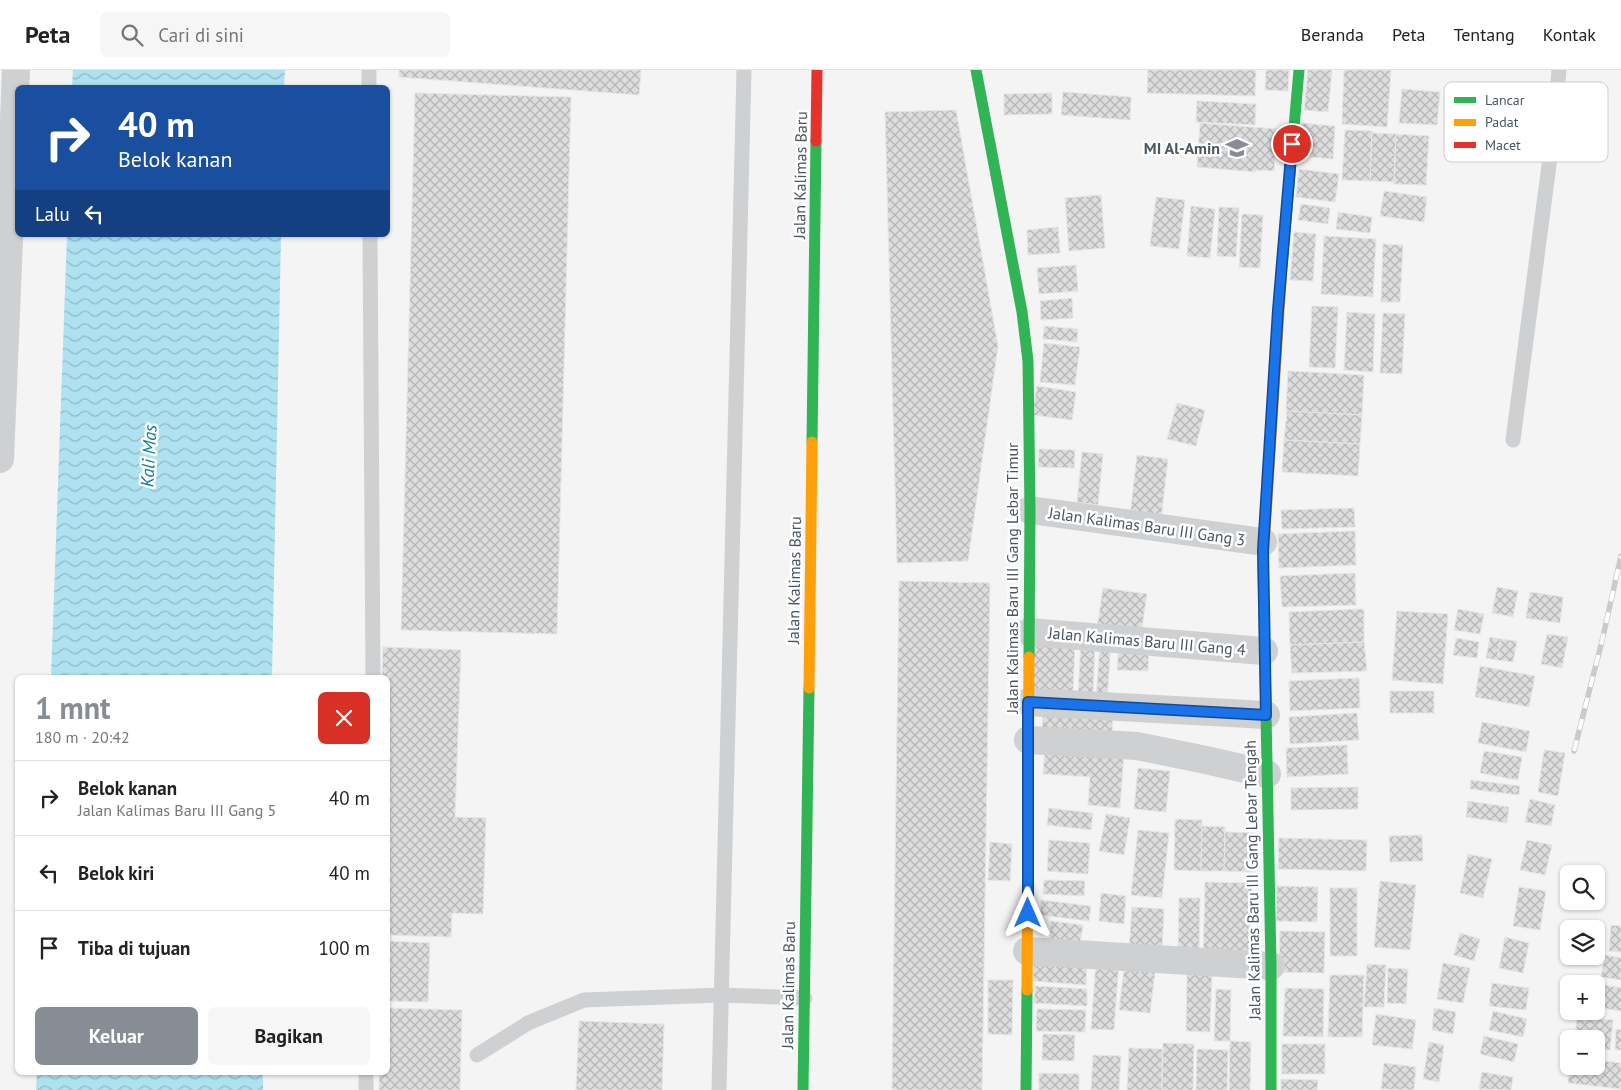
<!DOCTYPE html>
<html lang="id">
<head>
<meta charset="utf-8">
<style>
  body { margin:0; font-family:"PT Sans",sans-serif; background:#f6f6f6; color:#222; height:100vh; display:flex; flex-direction:column; font-size:19px; white-space:nowrap }
  * { box-sizing:border-box; margin:0 }
  p { font-size:16px; color:#767676 }
  .icon { flex:none; width:28px; height:28px; fill:none; stroke:currentColor; stroke-width:2; stroke-linecap:round; stroke-linejoin:round }
  .map { position:relative; flex:1; overflow:hidden }
  .panel { position:absolute; left:15px; top:605px; width:375px; height:400px; display:flex; flex-direction:column; background:#fff; border-radius:8px; box-shadow:0 1px 4px #0004 }
  .panel>* { flex:none }
  .hud { position:absolute; left:15px; top:15px; width:375px; height:152px; border-radius:8px; box-shadow:0 1px 4px #0004; background:#1a4fa0; color:#fff; overflow:hidden }
  .controls { position:absolute; left:1560px; top:795px; display:grid; gap:10px }
  .controls a { display:grid; place-items:center; width:45px; height:45px; border-radius:8px; background:#fff; box-shadow:0 1px 4px #0004; font-size:25px }
  .pin { position:absolute; display:grid; place-items:center; width:42px; height:42px; color:#fff; margin:-21px; border:2px solid #fff; border-radius:50%; box-shadow:0 1px 5px #0007 }
  .me { position:absolute; width:55px; margin:-28px; rotate:0deg; stroke-linejoin:round; filter:drop-shadow(0 0 4px #0008) }
  .turn { display:flex; align-items:center; gap:18px; height:105px; padding:0 20px; font-size:22px }
  .turn .icon { width:65px; height:65px; stroke-width:2.5 }
  .turn b { display:block; font-size:35px; line-height:42px }
  .then { display:flex; align-items:center; height:48px; padding:0 20px; background:#0003; gap:10px; font-size:19px }
  .round { display:grid; place-items:center; flex:none; width:52px; height:52px; border-radius:8px; background:#f6f6f6 }
  .summary { display:flex; align-items:center; justify-content:space-between; height:85px; padding:0 20px }
  h1 { font-size:30px; font-weight:800; line-height:38px; color:#868d94 }
  .cta { display:flex; gap:10px; margin-top:auto; padding:10px 20px }
  .cta a { flex:1; height:58px; border-radius:8px; background:#868d94; color:#fff; font-size:20px; font-weight:800; line-height:58px; text-align:center }
  .cta a+a { background:#f6f6f6; color:#222 }
  ul { padding:0; list-style:none }
  li { display:flex; align-items:center; gap:15px; height:75px; padding:0 20px; border-top:1px solid #e0e0e0 }
  li div { flex:1 }
  li b { display:block; font-size:19px }
  li em { font-style:normal }
  header { display:flex; align-items:center; gap:30px; box-sizing:border-box; height:70px; padding:0 25px; background:#fff; border-bottom:1px solid #e0e0e0 }
  header strong { font-size:24px }
  nav { display:flex; gap:28px; margin-inline-start:auto; font-size:18px }
  .search { width:350px; height:45px; background:#f6f6f6; display:flex; align-items:center; gap:12px; box-sizing:border-box; padding:0 18px; border-radius:8px; color:#767676; font-size:19px }
  .map>svg:first-child { display:block }
</style>
</head>
<body>
<header>
<strong>Peta</strong>
<div class="search"><svg class="icon" aria-label="search" viewBox="0 0 24 24"><circle cx="10" cy="10" r="6"/><path d="M15 15l6 6"/></svg>Cari di sini</div>
<nav><a>Beranda</a><a>Peta</a><a>Tentang</a><a>Kontak</a></nav>
</header>
<div class="map">
<svg width="1621" height="1020" viewBox="0 0 1621 1020">
  <defs>
    <pattern id="water-waves" width="16" height="10" patternUnits="userSpaceOnUse" patternTransform="scale(1.25)"><rect width="16" height="10" fill="#aee2f0"/><path d="M0 5q4-4 8 0t8 0" fill="none" stroke="#90bac6"/></pattern>
    <pattern id="building-cross-hatch" width="8" height="8" patternUnits="userSpaceOnUse" patternTransform="scale(1.25)"><rect width="8" height="8" fill="#ddddde"/><path d="M0 0l8 8M0 8l8-8" fill="none" stroke="#b5b6b7"/></pattern>
  </defs>
  <rect width="100%" height="100%" fill="#f4f4f4"/>
  <!-- water -->
  <g fill="url(#water-waves)">
    <path d="M73,0H285L284,17H72Z"/>
    <path d="M67,165H281L272,607H51Z"/>
    <path d="M37,1003H263V1020H36Z"/>
  </g>
  <!-- building -->
  <g fill="url(#building-cross-hatch)" stroke="#e5e6e7">
    <path d="M399,0H641L639,25L399,7Z"/>
    <path d="M1148,0H1256L1255,26L1147,23Z"/>
    <path d="M1266,0H1289L1288,21L1265,20Z"/>
    <path d="M1308,0H1332L1328,42L1304,40Z"/>
    <path d="M1344,0H1391L1387,57L1342,54Z"/>
    <path d="M1402,19L1440,22L1437,55L1399,53Z"/>
    <path d="M1063,22L1131,27L1130,50L1061,45Z"/>
    <path d="M415,23L571,27L557,564L401,560Z"/>
    <path d="M1052,23V44L1004,45V24Z"/>
    <path d="M1197,31L1256,34L1255,55L1196,52Z"/>
    <path d="M956,40L998,276L968,491L897,493L885,42Z"/>
    <path d="M1200,53L1277,59L1274,101L1256,100L1255,102L1197,97Z"/>
    <path d="M1301,53L1335,56L1333,89L1299,86Z"/>
    <path d="M1345,60L1372,61L1370,111L1342,110Z"/>
    <path d="M1372,63L1396,64L1394,112L1370,111Z"/>
    <path d="M1396,64L1429,66L1426,115L1394,114Z"/>
    <path d="M1299,99L1339,104L1335,132L1296,127Z"/>
    <path d="M1384,121L1427,127L1424,152L1380,146Z"/>
    <path d="M1101,125L1105,178L1069,181L1065,128Z"/>
    <path d="M1156,127L1185,130L1179,179L1150,176Z"/>
    <path d="M1301,134L1330,138L1328,154L1298,150Z"/>
    <path d="M1191,136L1215,139L1210,188L1187,186Z"/>
    <path d="M1219,137L1239,138L1236,187L1217,186Z"/>
    <path d="M1338,142L1372,147L1370,163L1336,159Z"/>
    <path d="M1242,144L1263,145L1260,198L1239,197Z"/>
    <path d="M1058,157L1060,183L1028,185L1027,160Z"/>
    <path d="M1294,162L1316,164L1313,211L1290,210Z"/>
    <path d="M1324,166L1376,169L1373,227L1321,224Z"/>
    <path d="M1383,174L1403,175L1400,232H1381Z"/>
    <path d="M1076,195L1078,221L1039,224L1037,198Z"/>
    <path d="M1072,228L1073,248L1041,250L1040,231Z"/>
    <path d="M1312,236L1338,237L1335,298L1309,297Z"/>
    <path d="M1347,242L1375,244L1373,302L1344,300Z"/>
    <path d="M1383,243L1405,244L1402,304L1380,303Z"/>
    <path d="M1044,256L1078,259L1077,272L1043,269Z"/>
    <path d="M1044,273L1080,277L1075,315L1040,312Z"/>
    <path d="M1288,301L1364,305L1362,345L1286,341Z"/>
    <path d="M1037,316L1076,322L1072,350L1032,345Z"/>
    <path d="M1177,333L1205,340L1196,376L1167,369Z"/>
    <path d="M1287,341L1362,345L1360,374L1284,370Z"/>
    <path d="M1284,370L1360,374L1358,406L1282,402Z"/>
    <path d="M1039,379L1075,380L1074,398L1038,397Z"/>
    <path d="M1082,382L1103,384L1098,435L1077,432Z"/>
    <path d="M1137,385L1168,389L1161,450L1130,446Z"/>
    <path d="M1354,438L1355,457L1282,459L1281,440Z"/>
    <path d="M1355,461L1356,495L1279,498L1278,464Z"/>
    <path d="M1355,503L1356,535L1282,537L1280,506Z"/>
    <path d="M899,511L990,513L982,1020H892Z"/>
    <path d="M1497,517L1518,521L1513,547L1492,543Z"/>
    <path d="M1103,518L1147,524L1141,564L1097,558Z"/>
    <path d="M1530,522L1563,527L1560,553L1526,548Z"/>
    <path d="M1364,539V572L1290,575L1289,542Z"/>
    <path d="M1458,539L1484,544L1480,564L1454,560Z"/>
    <path d="M1397,541L1448,544L1443,614L1392,610Z"/>
    <path d="M1547,564L1568,567L1562,598L1541,594Z"/>
    <path d="M1490,567L1501,569L1497,590L1486,588Z"/>
    <path d="M1456,568L1479,572L1477,588L1453,585Z"/>
    <path d="M1081,569L1095,570L1093,626L1078,625Z"/>
    <path d="M1501,569L1517,571L1513,592L1497,590Z"/>
    <path d="M1034,571L1075,573L1073,622L1032,621Z"/>
    <path d="M1100,572H1111L1107,632L1096,631Z"/>
    <path d="M1364,572L1367,601L1292,603L1290,575Z"/>
    <path d="M1119,574L1149,576L1148,601L1117,600Z"/>
    <path d="M383,577L461,580L455,747L486,748L483,844L452,843L451,867L388,865V608H382Z"/>
    <path d="M1480,596L1535,606L1529,637L1475,627Z"/>
    <path d="M1359,608L1360,638L1290,641L1289,611Z"/>
    <rect x="1390" y="621" width="44" height="22"/>
    <path d="M1043,638L1113,641L1112,667L1042,663Z"/>
    <path d="M1357,643L1359,670L1290,674L1289,647Z"/>
    <path d="M1482,652L1530,661L1526,682L1478,673Z"/>
    <path d="M1347,675L1348,704L1287,707L1286,678Z"/>
    <path d="M1045,677L1124,683L1120,738L1088,735L1090,707L1043,704Z"/>
    <path d="M1544,680L1565,683L1558,726L1538,722Z"/>
    <path d="M1484,681L1522,687L1518,710L1480,703Z"/>
    <path d="M1138,698L1170,701L1166,742L1134,739Z"/>
    <path d="M1471,710L1520,716L1519,725L1470,719Z"/>
    <path d="M1358,717V739L1291,740V718Z"/>
    <path d="M1530,729L1555,735L1551,756L1525,752Z"/>
    <path d="M1468,731L1509,737L1507,753L1466,747Z"/>
    <path d="M1049,738L1093,743L1091,760L1047,755Z"/>
    <path d="M1106,744L1130,748L1124,785L1099,781Z"/>
    <path d="M1175,749L1202,750L1201,801L1174,800Z"/>
    <path d="M1202,756L1225,757L1224,801H1201Z"/>
    <path d="M1138,760L1169,763L1162,828L1131,825Z"/>
    <path d="M1225,762L1255,763V802L1224,801Z"/>
    <path d="M1422,765L1423,791L1390,792L1389,766Z"/>
    <path d="M1279,768L1367,770L1366,801L1278,799Z"/>
    <path d="M1049,770L1090,773L1088,804L1047,801Z"/>
    <path d="M1527,770L1552,775L1545,805L1520,800Z"/>
    <path d="M990,772L1012,774L1010,811L988,810Z"/>
    <path d="M1468,784L1492,789L1483,828L1460,823Z"/>
    <path d="M1044,810L1085,811L1084,826L1043,824Z"/>
    <path d="M1380,811L1416,815L1410,880L1374,877Z"/>
    <path d="M1205,812L1252,813L1250,891L1203,890Z"/>
    <path d="M1277,816L1318,817L1317,852L1276,851Z"/>
    <path d="M1519,817L1546,821L1540,860L1513,856Z"/>
    <rect x="1330" y="818" width="27" height="68"/>
    <path d="M1101,823L1126,826L1124,854L1099,851Z"/>
    <path d="M1179,828H1200L1199,883L1178,882Z"/>
    <path d="M1041,830L1091,836L1089,851L1040,845Z"/>
    <path d="M1132,837L1164,839L1162,881L1129,879Z"/>
    <path d="M1051,851L1083,855L1080,873L1049,870Z"/>
    <path d="M1611,855L1621,856V882L1609,881Z"/>
    <path d="M1280,861L1325,862L1324,903L1279,902Z"/>
    <path d="M1460,863L1480,869L1474,891L1454,885Z"/>
    <path d="M1505,867L1529,873L1523,903L1499,898Z"/>
    <path d="M388,871L430,873L428,932L388,931Z"/>
    <path d="M1605,885L1621,888V910L1601,907Z"/>
    <path d="M1034,888L1087,892L1086,915L1033,911Z"/>
    <path d="M1096,890L1119,892L1114,960L1091,959Z"/>
    <path d="M1125,891L1156,894L1150,943L1119,940Z"/>
    <path d="M1443,893L1470,898L1463,933L1437,929Z"/>
    <path d="M1367,894L1386,895L1384,937H1364Z"/>
    <path d="M1388,898L1408,899L1406,934L1387,933Z"/>
    <path d="M1187,904H1212L1210,962L1186,961Z"/>
    <path d="M1330,905H1364L1362,967H1328Z"/>
    <path d="M988,910H1013L1012,965L988,964Z"/>
    <path d="M1589,912L1621,918V941L1596,937V914H1588Z"/>
    <path d="M1492,913L1529,918L1526,940L1489,936Z"/>
    <path d="M1035,916L1087,919V936L1034,933Z"/>
    <path d="M1285,918L1324,919L1323,967L1283,966Z"/>
    <path d="M1216,919L1231,920L1230,971H1214Z"/>
    <path d="M388,938L462,940L460,1020H379V1002H388Z"/>
    <path d="M1434,938L1456,942L1453,964L1432,960Z"/>
    <path d="M1037,939L1086,940L1085,962L1036,961Z"/>
    <path d="M1493,941L1527,949L1523,967L1489,960Z"/>
    <path d="M1376,944L1416,950L1412,979L1372,975Z"/>
    <path d="M1577,947L1613,950L1610,980L1596,979V969H1575Z"/>
    <path d="M579,951L664,954L662,1020H576Z"/>
    <path d="M1616,959L1621,960V980H1615Z"/>
    <path d="M1043,964L1075,965L1074,991L1042,990Z"/>
    <path d="M1484,966L1518,974L1514,992L1480,984Z"/>
    <path d="M1230,971L1251,972L1250,1020H1229Z"/>
    <path d="M1429,972L1444,975L1439,1012L1423,1009Z"/>
    <path d="M1163,973L1194,974L1193,1020H1162Z"/>
    <rect x="1282" y="974" width="43" height="30"/>
    <path d="M1129,978L1162,979V1020H1127Z"/>
    <path d="M1197,979L1228,980L1227,1020H1196Z"/>
    <path d="M1093,985L1121,986L1119,1020H1091Z"/>
    <path d="M1596,990L1621,993V1019L1568,1013L1570,996H1596Z"/>
    <path d="M1384,993L1416,997L1414,1020L1381,1019Z"/>
    <path d="M1482,1002L1513,1007L1511,1020L1479,1019Z"/>
    <path d="M1039,1003L1079,1004V1020H1039Z"/>
    <path d="M1281,1009L1318,1010L1317,1020H1281Z"/>
  </g>
  <g fill="none" stroke-linecap="round" stroke-linejoin="round">
    <!-- lane -->
    <g stroke="#ced0d2" stroke-width="15">
      <path d="M369,0V18"/>
      <path d="M370,165L373,608"/>
      <path d="M1513,370L1554,57L1559,0"/>
      <path d="M477,985L528,953L584,930L721,925L805,928"/>
      <path d="M366,1020V1002"/>
      <path d="M719,1020L744,0"/>
    </g>
    <!-- street -->
    <g stroke="#ced0d2" stroke-width="28">
      <path d="M0,389L16,0"/>
      <path d="M1030,440L1263,472"/>
      <path d="M1029,562L1264,581"/>
      <path d="M1028,632L1266,645"/>
      <path d="M1028,670L1137,676L1206,690L1267,704"/>
      <path d="M1027,881L1271,896"/>
    </g>
    <!-- fast -->
    <g stroke="#30b455" stroke-width="11">
      <path d="M976,0L1022,242L1028,291L1030,440L1029,587"/>
      <path d="M1282,195L1299,0"/>
      <path d="M812,372L816,71"/>
      <path d="M1263,493L1271,896V1020"/>
      <path d="M803,1020L809,618"/>
      <path d="M1026,1020L1027,920"/>
    </g>
    <!-- slow -->
    <g stroke="#ff9f0a" stroke-width="11">
      <path d="M1263,493L1282,195"/>
      <path d="M809,618L812,372"/>
      <path d="M1027,920L1029,587"/>
    </g>
    <!-- jam -->
    <path stroke="#e5322d" stroke-width="11" d="M816,71L817,0"/>
    <defs>
      <path id="rail" d="M1574,681L1602,571L1621,486"/>
    </defs>
    <!-- rail casing -->
    <use href="#rail" stroke="#c9cacc" stroke-width="5.5"/>
    <!-- rail -->
    <use href="#rail" stroke="#fff" stroke-width="4" stroke-dasharray="11" stroke-linecap="butt"/>
  </g>
  <g fill="none" stroke-linecap="round" stroke-linejoin="round">
    <defs>
      <path id="route" d="M1028,843V632L1266,645L1263,480L1278,240L1292,74"/>
    </defs>
    <!-- route casing -->
    <use href="#route" stroke="#114b97" stroke-width="12"/>
    <!-- route -->
    <use href="#route" stroke="#1a73e8" stroke-width="9"/>
  </g>
  <!-- icons -->
  <defs>
    <symbol id="school-bare" viewBox="-9 -9 18 18"><path d="M0-5L7-2L0 1L-7-2ZM-4 1L0 2.5L4 1V4Q0 6-4 4Z" fill="#868d94" stroke="#fff" stroke-width="2.5" paint-order="stroke"/></symbol>
  </defs>
  <g fill-rule="evenodd">
    <use href="#school-bare" x="1221" y="62" width="32" height="32"/>
  </g>
  <g text-anchor="middle" stroke-width="5" stroke-linejoin="round" paint-order="stroke">
    <!-- poi labels -->
    <g font-size="16" font-weight="bold" fill="#4a5661" stroke="#fff" text-anchor="end">
      <text x="1220" y="84">MI Al-Amin</text>
    </g>
    <!-- street labels -->
    <g font-size="16" fill="#4a5661" stroke="#fff">
      <text transform="translate(800 105) rotate(-89)" y="6">Jalan Kalimas Baru</text>
      <text transform="translate(1147 456) rotate(8)" y="6">Jalan Kalimas Baru III Gang 3</text>
      <text transform="translate(1012 508) rotate(-90)" y="6">Jalan Kalimas Baru III Gang Lebar Timur</text>
      <text transform="translate(794 510) rotate(-89)" y="6">Jalan Kalimas Baru</text>
      <text transform="translate(1147 571) rotate(5)" y="6">Jalan Kalimas Baru III Gang 4</text>
      <text transform="translate(1252 810) rotate(-91)" y="6">Jalan Kalimas Baru III Gang Lebar Tengah</text>
      <text transform="translate(788 915) rotate(-89)" y="6">Jalan Kalimas Baru</text>
    </g>
    <!-- water labels -->
    <g font-size="18" font-style="italic" fill="#0c7c9b" stroke="#fff">
      <text transform="translate(149 386) rotate(-87)" y="6">Kali Mas</text>
    </g>
  </g>
  <!-- legend -->
  <rect x="1444" y="12" width="164" height="80" rx="8" fill="#fff" stroke="#c9ccd0" stroke-width="1"/>
  <rect x="1454" y="27" width="22" height="6" fill="#30b455"/>
  <rect x="1454" y="49" width="22" height="7" fill="#ff9f0a"/>
  <rect x="1454" y="72" width="22" height="6" fill="#e5322d"/>
  <g font-size="14" fill="#4a5661">
    <text x="1485" y="35">Lancar</text>
    <text x="1485" y="57">Padat</text>
    <text x="1485" y="80">Macet</text>
  </g>
</svg>
<div class="controls">
<a><svg class="icon" aria-label="search" viewBox="0 0 24 24"><circle cx="10" cy="10" r="6"/><path d="M15 15l6 6"/></svg></a>
<a><svg class="icon" aria-label="layers" viewBox="0 0 24 24"><path d="M12 4l9 5-9 5-9-5zM3 14l9 5 9-5"/></svg></a>
<a>+</a>
<a>−</a>
</div>
<div class="pin" style="left:1292px;top:74px;background:#d93025"><svg class="icon" aria-label="arrive" viewBox="0 0 24 24"><path d="M6 21V4h12l-3 4 3 4H6"/></svg></div>
<svg class="me" style="left:1028px;top:843px" viewBox="-20 -20 40 40"><path d="M0-17L14 15 0 8-14 15z" fill="#1a73e8" stroke="#fff" stroke-width="4"/></svg>
<div class="hud">
<div class="turn"><svg class="icon" aria-label="right" viewBox="0 0 24 24"><path d="M7 20v-9h11M14 6l5 5-5 5"/></svg><div><b>40 m</b>Belok kanan</div></div>
<div class="then">Lalu<svg class="icon" aria-label="left" viewBox="0 0 24 24"><path d="M17 20v-9H6M10 6l-5 5 5 5"/></svg></div>
</div>
<section class="panel">
<div class="summary"><div><h1>1 mnt</h1><p>180 m · 20:42</p></div><a class="round" style="background:#d93025;color:#fff"><svg class="icon" aria-label="close" viewBox="0 0 24 24"><path d="M6 6l12 12M18 6L6 18"/></svg></a></div>
<ul>
<li><svg class="icon" aria-label="right" viewBox="0 0 24 24"><path d="M7 20v-9h11M14 6l5 5-5 5"/></svg><div><b>Belok kanan</b><p>Jalan Kalimas Baru III Gang 5</p></div><em>40 m</em></li>
<li><svg class="icon" aria-label="left" viewBox="0 0 24 24"><path d="M17 20v-9H6M10 6l-5 5 5 5"/></svg><div><b>Belok kiri</b></div><em>40 m</em></li>
<li><svg class="icon" aria-label="arrive" viewBox="0 0 24 24"><path d="M6 21V4h12l-3 4 3 4H6"/></svg><div><b>Tiba di tujuan</b></div><em>100 m</em></li>
</ul>
<div class="cta"><a>Keluar</a><a>Bagikan</a></div>
</section>
</div>
</body>
</html>
